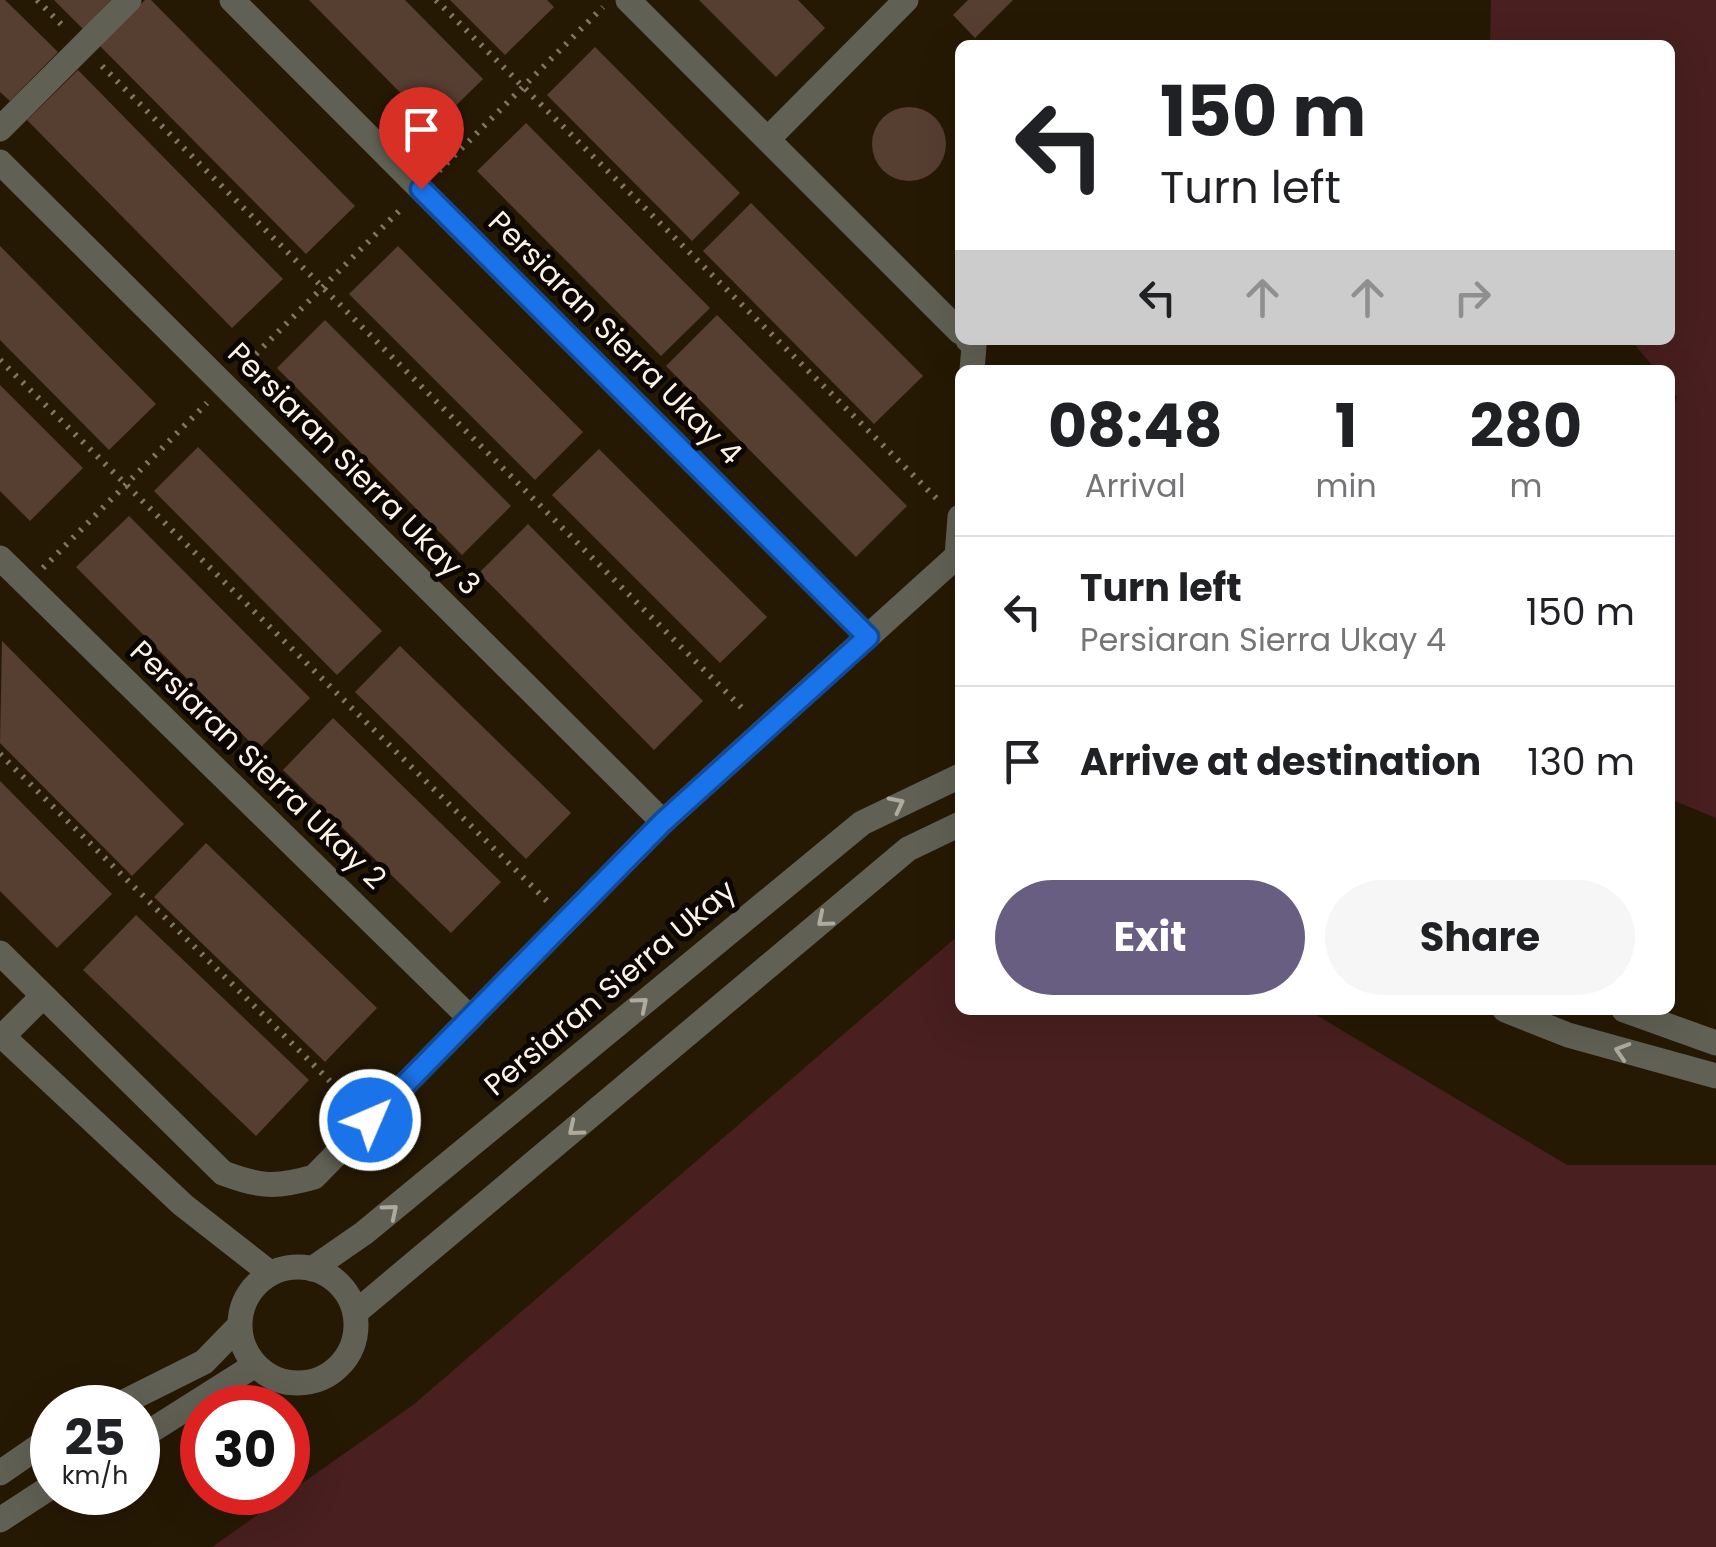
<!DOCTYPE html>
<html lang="en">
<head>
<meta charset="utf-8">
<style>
  body { margin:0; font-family:Poppins,sans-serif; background:#f6f6f6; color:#202124; height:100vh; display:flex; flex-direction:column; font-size:38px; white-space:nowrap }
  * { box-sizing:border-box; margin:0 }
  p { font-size:32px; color:#757577 }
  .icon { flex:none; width:55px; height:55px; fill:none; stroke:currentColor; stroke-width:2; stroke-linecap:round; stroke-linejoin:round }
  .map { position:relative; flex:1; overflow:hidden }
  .sheet { position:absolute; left:955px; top:365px; width:720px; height:650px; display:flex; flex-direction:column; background:#fff; border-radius:15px; box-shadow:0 10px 40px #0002 }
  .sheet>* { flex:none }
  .banner { position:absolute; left:955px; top:40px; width:720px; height:305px; border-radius:15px; box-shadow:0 10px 40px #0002; background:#fff; color:#202124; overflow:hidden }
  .speed { position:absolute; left:30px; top:1385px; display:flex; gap:20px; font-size:50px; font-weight:700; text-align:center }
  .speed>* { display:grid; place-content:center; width:130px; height:130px; border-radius:50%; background:#fff; box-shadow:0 10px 40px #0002; line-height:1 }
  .speed small { font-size:25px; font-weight:400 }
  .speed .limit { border:15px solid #d22; background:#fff; color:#111 }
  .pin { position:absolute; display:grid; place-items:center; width:85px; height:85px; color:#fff; margin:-102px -42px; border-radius:50% 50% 50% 0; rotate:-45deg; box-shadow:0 0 10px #0007 }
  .pin .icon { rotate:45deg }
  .me { position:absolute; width:110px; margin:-55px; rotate:45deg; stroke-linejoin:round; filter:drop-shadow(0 0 8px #0008) }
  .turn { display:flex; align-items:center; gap:35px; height:210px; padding:0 40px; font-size:45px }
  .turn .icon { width:130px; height:130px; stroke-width:2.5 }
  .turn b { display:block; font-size:70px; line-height:85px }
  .lanes { display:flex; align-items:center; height:95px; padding:0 40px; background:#0003; justify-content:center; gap:50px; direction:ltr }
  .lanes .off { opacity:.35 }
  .eta { display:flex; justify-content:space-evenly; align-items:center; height:170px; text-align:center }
  .eta b { font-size:60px; font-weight:700; line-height:70px }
  .action { display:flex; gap:20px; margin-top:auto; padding:20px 40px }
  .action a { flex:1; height:115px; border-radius:60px; background:#685e81; color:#fff; font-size:40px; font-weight:700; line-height:115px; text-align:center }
  .action a+a { background:#f6f6f6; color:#202124 }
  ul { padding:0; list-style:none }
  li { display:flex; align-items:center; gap:30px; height:150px; padding:0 40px; border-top:2px solid #e0e0e0 }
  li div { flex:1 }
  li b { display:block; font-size:38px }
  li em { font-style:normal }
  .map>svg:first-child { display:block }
</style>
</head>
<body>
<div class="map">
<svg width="1716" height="1547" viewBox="0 0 1716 1547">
  <rect width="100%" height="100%" fill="#261904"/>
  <!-- green -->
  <g fill="#491f1f">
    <path d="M1491,0H1716V818L1670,799V419L1677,397L1670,387V370H1656L1631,340H1670V45H1490Z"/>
    <path d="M960,934V1010H1308L1567,1165H1716V1547H212L413,1405Z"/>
  </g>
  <!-- building -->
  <g fill="#563e31">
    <path d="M0,0H5L58,52L10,101L0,92Z"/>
    <path d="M54,0H111L83,29Z"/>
    <path d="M145,0H151L355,206L306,254L99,45Z"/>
    <path d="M309,0H405L483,79L434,127Z"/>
    <path d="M450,0H547L554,7L505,55Z"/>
    <path d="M699,0H798L825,28L776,77Z"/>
    <path d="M968,0H1013L975,38L953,15Z"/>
    <path d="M595,47L740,193L692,241L547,95Z"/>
    <path d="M78,70L283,279L232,328L27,120Z"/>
    <circle cx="909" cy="144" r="37"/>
    <path d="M526,123L710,308L661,356L477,171Z"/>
    <path d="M751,203L923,376L874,424L703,251Z"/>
    <path d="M0,246L156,404L109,450L0,340Z"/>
    <path d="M398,246L583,432L535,480L349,294Z"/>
    <path d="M717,315L907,506L856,557L666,366Z"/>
    <path d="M325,320L511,506L462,555L277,368Z"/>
    <path d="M0,385L83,468L30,521L0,491Z"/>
    <path d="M198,447L382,631L337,675L154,491Z"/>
    <path d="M599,449L767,617L720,663L552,495Z"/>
    <path d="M129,516L310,698L258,750L76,567Z"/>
    <path d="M528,524L703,701L654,750L479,573Z"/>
    <path d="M2,641L184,824L132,876L0,743Z"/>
    <path d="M400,646L571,813L526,859L355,692Z"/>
    <path d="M333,718L501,882L451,933L283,770Z"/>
    <path d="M0,781L112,894L57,948L0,891Z"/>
    <path d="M206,843L377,1008L325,1062L154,897Z"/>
    <path d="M136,915L309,1080L256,1136L83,970Z"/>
  </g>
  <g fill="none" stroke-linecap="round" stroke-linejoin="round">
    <!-- path -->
    <g stroke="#817664" stroke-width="6" stroke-dasharray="2.5 8" stroke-linecap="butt">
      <path d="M37,0L65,28"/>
      <path d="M436,0L941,503"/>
      <path d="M102,66L746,712"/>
      <path d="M439,171L603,7"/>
      <path d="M0,360L548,902"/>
      <path d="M241,369L402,208"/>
      <path d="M43,568L207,403"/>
      <path d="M0,754L351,1102"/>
    </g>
    <!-- minor -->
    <g stroke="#606054" stroke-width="25">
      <path d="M232,0L868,637"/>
      <path d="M628,0L960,332"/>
      <path d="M0,129L129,0"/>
      <path d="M768,139L906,0"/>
      <path d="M0,162L663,822"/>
      <path d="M968,340L974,346L972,370"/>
      <path d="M0,558L470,1018"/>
      <path d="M0,953L223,1173C260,1187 276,1188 314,1177L663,822L957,556L960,517"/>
      <path d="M1505,1010L1568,1035L1716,1076"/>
      <path d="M1624,1010L1716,1043"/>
      <path d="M0,1034L183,1205L270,1273"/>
      <path d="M3,1036L43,996"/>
      <circle cx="298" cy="1325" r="58"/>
      <path d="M312,1269L364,1233L862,823L960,776"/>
      <path d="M355,1313L908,849L960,824"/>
      <path d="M112,1408L204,1362L239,1326"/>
      <path d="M138,1439L255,1365"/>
      <path d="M0,1473L52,1437"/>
      <path d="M0,1520L52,1486"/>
    </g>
  </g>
  <!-- one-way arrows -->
  <defs><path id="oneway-chevron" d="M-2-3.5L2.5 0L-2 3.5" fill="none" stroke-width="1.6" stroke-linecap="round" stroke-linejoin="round" transform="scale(2.5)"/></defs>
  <g stroke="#aeaa9d">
    <use href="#oneway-chevron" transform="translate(897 804) rotate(-27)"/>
    <use href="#oneway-chevron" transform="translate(824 920) rotate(140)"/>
    <use href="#oneway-chevron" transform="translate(641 1004) rotate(-40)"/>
    <use href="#oneway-chevron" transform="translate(1622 1051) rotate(-163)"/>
    <use href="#oneway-chevron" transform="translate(575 1129) rotate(140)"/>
    <use href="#oneway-chevron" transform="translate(391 1211) rotate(-40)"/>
  </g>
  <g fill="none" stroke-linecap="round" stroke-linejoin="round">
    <defs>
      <path id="route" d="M370,1120L663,822L868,637L421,189"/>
    </defs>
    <!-- route casing -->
    <use href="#route" stroke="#114b97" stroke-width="25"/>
    <!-- route -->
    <use href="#route" stroke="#1a73e8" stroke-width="18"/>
  </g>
  <g text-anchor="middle" stroke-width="10" stroke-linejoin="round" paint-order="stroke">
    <!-- street labels -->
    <g font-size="30" fill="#fcf3e6" stroke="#0b0601">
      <text transform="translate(615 338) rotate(45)" y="10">Persiaran Sierra Ukay 4</text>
      <text transform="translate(354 469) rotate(45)" y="10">Persiaran Sierra Ukay 3</text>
      <text transform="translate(258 765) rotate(44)" y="10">Persiaran Sierra Ukay 2</text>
      <text transform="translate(610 988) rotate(-40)" y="10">Persiaran Sierra Ukay</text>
    </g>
  </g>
</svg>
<div class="speed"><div>25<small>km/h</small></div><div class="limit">30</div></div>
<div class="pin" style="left:421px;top:189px;background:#d93025"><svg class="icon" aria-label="arrive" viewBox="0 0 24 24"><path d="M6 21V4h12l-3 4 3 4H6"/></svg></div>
<svg class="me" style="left:370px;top:1120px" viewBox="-20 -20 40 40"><circle r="17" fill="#1a73e8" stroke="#fff" stroke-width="3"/><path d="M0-11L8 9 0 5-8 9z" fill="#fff"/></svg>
<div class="banner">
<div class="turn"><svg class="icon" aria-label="left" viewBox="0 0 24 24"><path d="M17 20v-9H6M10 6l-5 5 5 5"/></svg><div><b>150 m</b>Turn left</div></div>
<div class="lanes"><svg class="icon" aria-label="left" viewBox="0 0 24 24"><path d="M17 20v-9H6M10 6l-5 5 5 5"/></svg><svg class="icon off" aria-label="ahead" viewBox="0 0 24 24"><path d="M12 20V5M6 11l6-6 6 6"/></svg><svg class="icon off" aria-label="ahead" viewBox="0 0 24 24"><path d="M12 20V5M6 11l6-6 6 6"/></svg><svg class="icon off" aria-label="right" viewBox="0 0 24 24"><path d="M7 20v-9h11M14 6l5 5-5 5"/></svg></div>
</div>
<section class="sheet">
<div class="eta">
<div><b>08:48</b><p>Arrival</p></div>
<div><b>1</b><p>min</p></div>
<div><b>280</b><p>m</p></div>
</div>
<ul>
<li><svg class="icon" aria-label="left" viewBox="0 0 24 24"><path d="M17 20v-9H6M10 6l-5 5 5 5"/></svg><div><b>Turn left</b><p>Persiaran Sierra Ukay 4</p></div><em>150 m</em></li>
<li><svg class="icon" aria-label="arrive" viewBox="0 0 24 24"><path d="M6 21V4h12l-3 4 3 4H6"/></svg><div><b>Arrive at destination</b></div><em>130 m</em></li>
</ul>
<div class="action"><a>Exit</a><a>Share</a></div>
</section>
</div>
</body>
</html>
